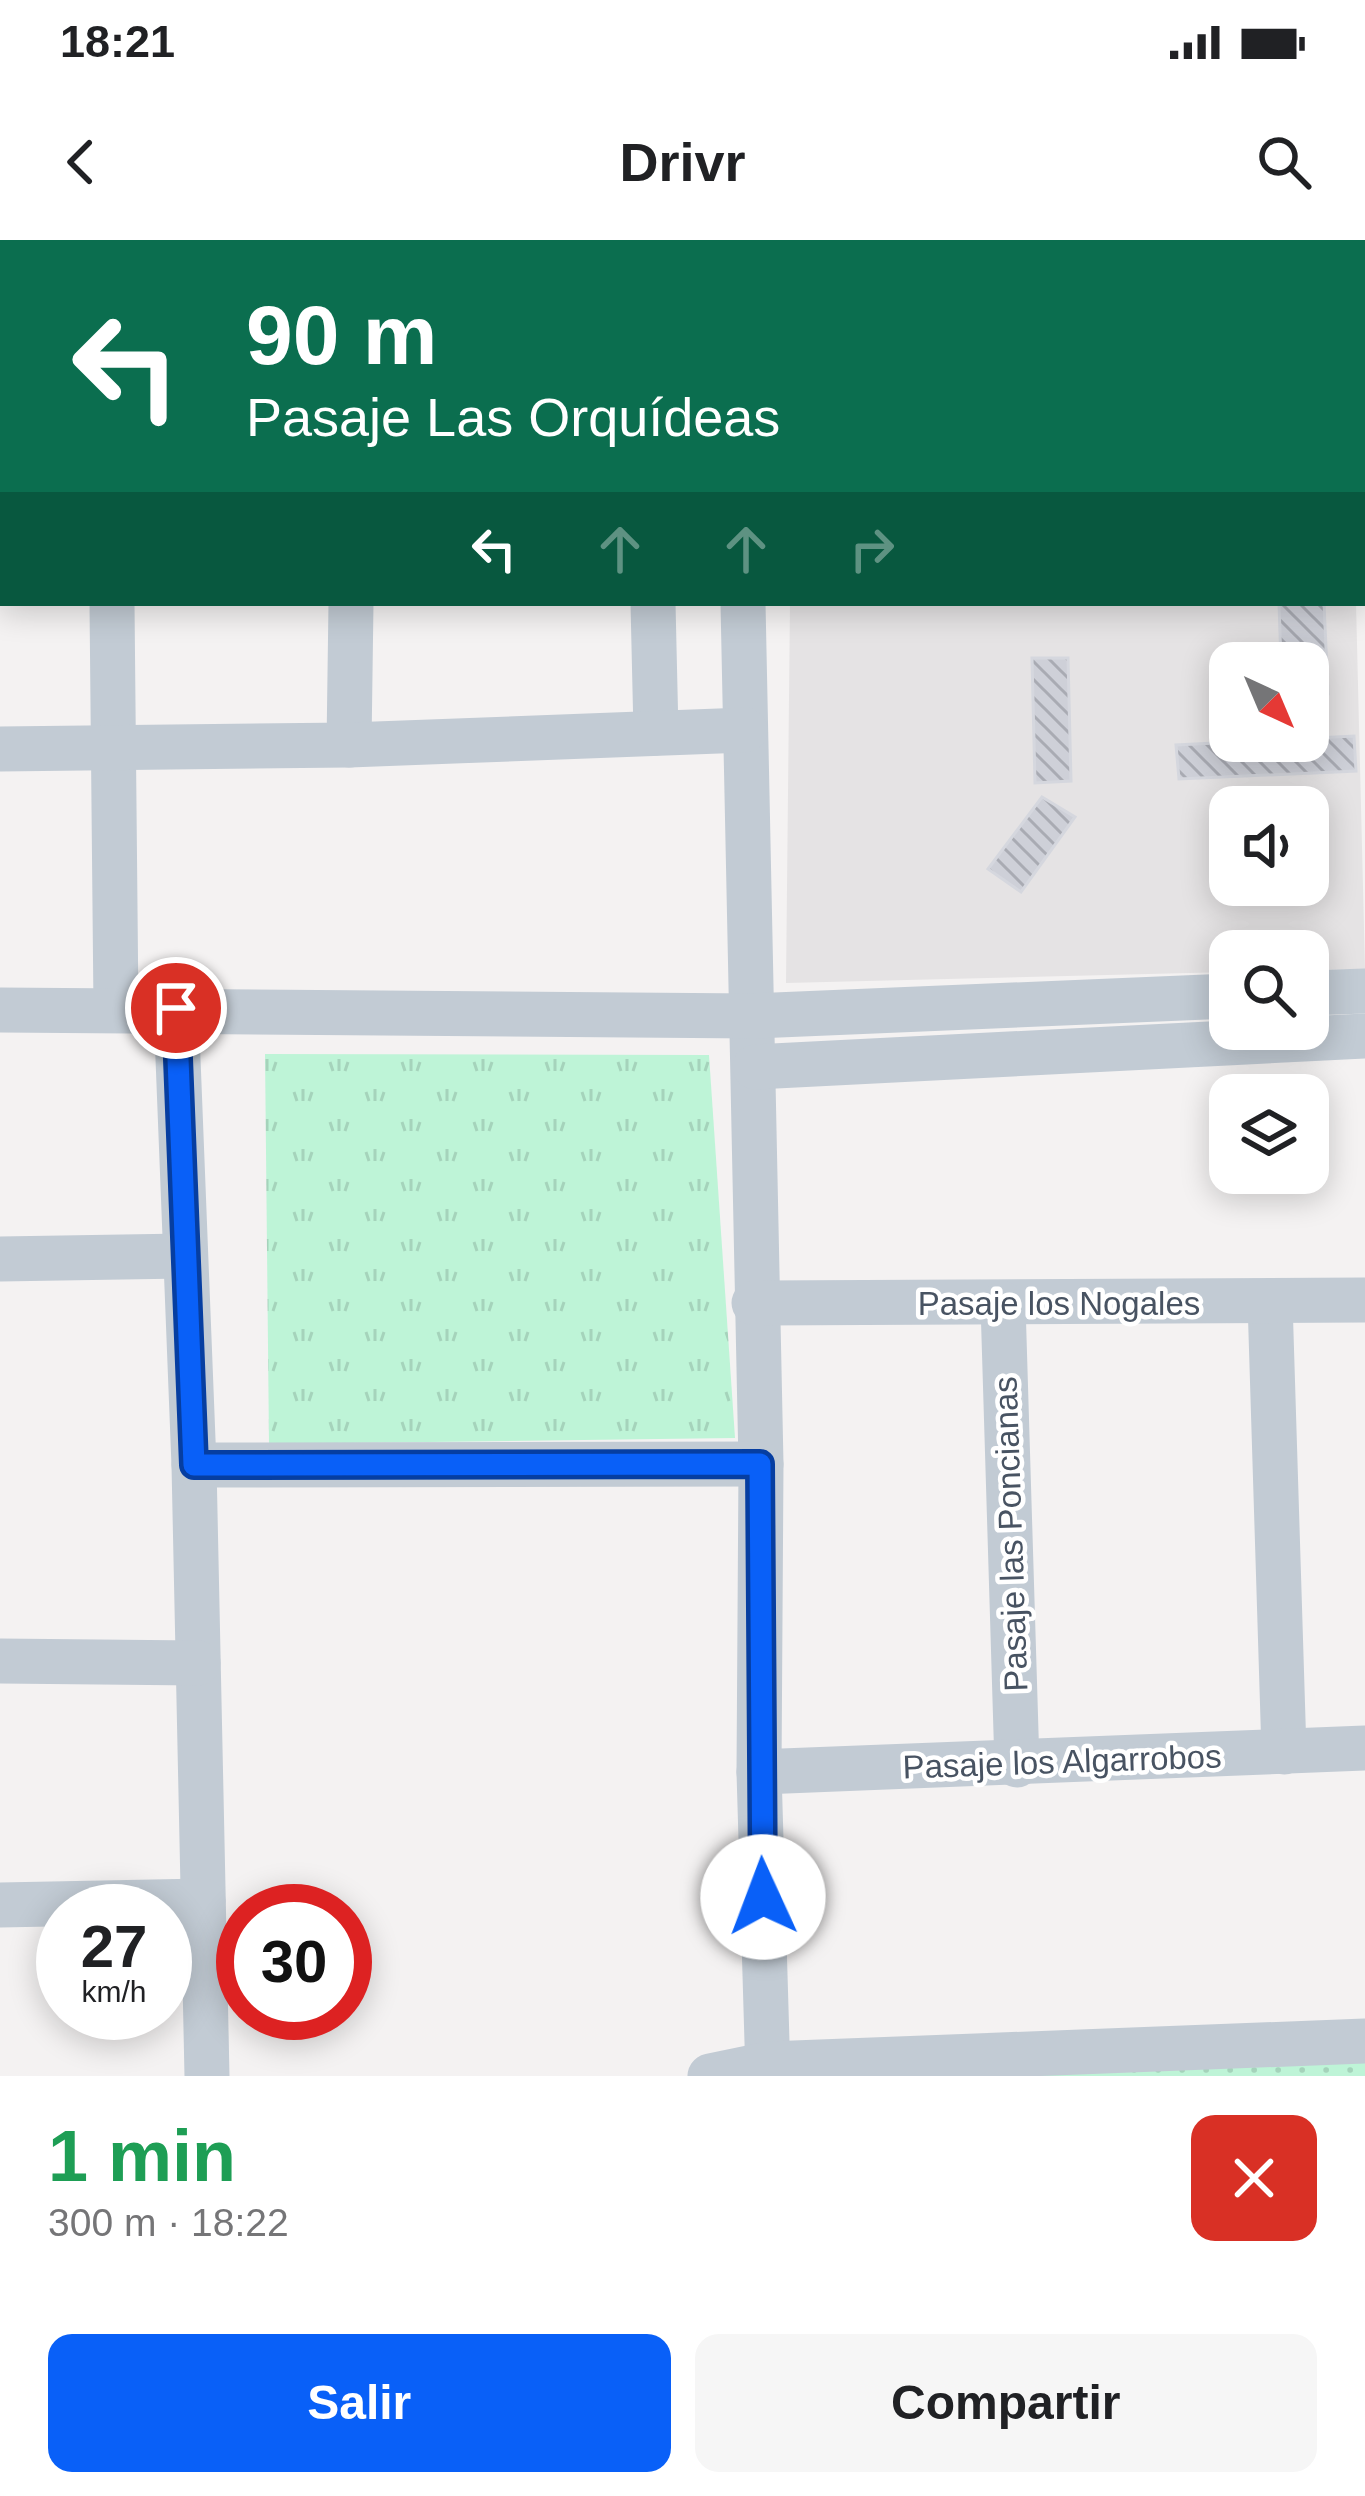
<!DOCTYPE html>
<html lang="es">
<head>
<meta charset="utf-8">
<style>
  body { margin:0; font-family:Helvetica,sans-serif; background:#f6f6f6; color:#202124; height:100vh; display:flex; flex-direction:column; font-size:45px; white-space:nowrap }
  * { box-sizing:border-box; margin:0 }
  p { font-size:39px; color:#757577 }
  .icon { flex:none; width:66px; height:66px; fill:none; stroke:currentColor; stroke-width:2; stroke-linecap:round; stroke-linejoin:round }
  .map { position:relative; height:1836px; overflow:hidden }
  .drawer { display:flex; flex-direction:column; background:#fff; flex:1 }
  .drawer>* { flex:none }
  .guide { position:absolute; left:0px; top:0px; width:1365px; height:366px; box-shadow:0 6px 30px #0003; background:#0b6e4f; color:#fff; overflow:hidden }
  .needle { width:78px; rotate:136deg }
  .tools { position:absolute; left:1209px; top:402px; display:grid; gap:24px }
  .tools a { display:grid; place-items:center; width:120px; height:120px; border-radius:24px; background:#fff; box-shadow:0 6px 30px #0003; font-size:60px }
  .speed { position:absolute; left:36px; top:1644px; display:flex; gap:24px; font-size:60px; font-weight:700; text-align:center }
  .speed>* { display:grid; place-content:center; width:156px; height:156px; border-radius:50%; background:#fff; box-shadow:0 6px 30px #0003; line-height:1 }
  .speed small { font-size:30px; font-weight:400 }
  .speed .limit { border:18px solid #d22; background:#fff; color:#111 }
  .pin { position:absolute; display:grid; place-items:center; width:102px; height:102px; color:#fff; margin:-51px; border:6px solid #fff; border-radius:50%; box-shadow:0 3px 12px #0007 }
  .me { position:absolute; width:132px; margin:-66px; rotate:358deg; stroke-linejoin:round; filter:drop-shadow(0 0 9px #0008) }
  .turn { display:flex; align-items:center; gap:42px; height:252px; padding:0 48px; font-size:54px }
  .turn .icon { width:156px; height:156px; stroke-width:2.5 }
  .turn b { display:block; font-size:84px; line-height:102px }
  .lanes { display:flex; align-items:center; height:114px; padding:0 48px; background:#0003; justify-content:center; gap:60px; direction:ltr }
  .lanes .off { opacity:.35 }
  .round { display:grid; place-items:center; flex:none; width:126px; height:126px; border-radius:24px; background:#f6f6f6 }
  .headline { display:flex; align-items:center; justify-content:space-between; height:204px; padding:0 48px }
  h1 { font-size:72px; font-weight:700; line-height:90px; color:#1e9e55 }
  .button { display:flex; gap:24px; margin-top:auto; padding:24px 48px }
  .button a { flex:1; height:138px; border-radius:24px; background:#0960f8; color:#fff; font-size:48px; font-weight:700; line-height:138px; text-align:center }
  .button a+a { background:#f6f6f6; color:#202124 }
  .status { display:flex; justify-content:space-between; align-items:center; height:84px; padding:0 60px; background:#fff; direction:ltr }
  .status svg { height:33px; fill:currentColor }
  header { display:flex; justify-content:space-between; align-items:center; height:156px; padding:0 48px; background:#fff; font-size:54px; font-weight:700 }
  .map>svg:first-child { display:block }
</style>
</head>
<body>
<div class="status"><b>18:21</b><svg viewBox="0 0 49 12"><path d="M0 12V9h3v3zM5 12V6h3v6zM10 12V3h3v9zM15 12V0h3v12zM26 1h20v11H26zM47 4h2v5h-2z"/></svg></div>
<header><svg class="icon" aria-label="back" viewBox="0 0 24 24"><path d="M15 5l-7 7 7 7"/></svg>Drivr<svg class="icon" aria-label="search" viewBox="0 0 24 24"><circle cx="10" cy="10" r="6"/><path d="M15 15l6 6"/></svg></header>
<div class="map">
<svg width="1365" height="1836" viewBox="0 0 1365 1836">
  <defs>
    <pattern id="park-tufts" width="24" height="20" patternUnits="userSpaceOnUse" patternTransform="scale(3)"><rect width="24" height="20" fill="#bef4d7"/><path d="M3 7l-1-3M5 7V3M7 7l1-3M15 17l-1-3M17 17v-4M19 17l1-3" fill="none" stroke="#a5d3bb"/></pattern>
    <pattern id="garden-dots" width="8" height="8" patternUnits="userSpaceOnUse" patternTransform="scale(3)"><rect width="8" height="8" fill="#bef4d7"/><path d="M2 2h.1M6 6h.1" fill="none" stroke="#a5d3bb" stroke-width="1.8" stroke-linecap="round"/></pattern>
    <pattern id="building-back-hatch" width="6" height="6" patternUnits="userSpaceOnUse" patternTransform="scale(3)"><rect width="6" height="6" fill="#ced0d8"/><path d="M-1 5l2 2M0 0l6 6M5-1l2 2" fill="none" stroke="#a9abb3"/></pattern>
  </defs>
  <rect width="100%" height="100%" fill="#f4f2f2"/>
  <!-- education -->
  <path fill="#e5e3e4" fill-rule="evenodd" d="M790,363H1356L1365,729L1308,730V711H1230V732L786,743ZM1230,423H1308V501H1230ZM1230,567H1308V645H1230Z"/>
  <!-- park -->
  <path fill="url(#park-tufts)" d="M265,814L709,815L735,1198L269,1204Z"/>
  <!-- garden -->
  <path fill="url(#garden-dots)" d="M1365,1806V1836H776Z"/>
  <!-- building -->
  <g fill="url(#building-back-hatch)" stroke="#d5d7de" stroke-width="3">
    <path d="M1279,363H1324L1328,454L1308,456V423H1281Z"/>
    <path d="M1032,418H1068L1071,541L1035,543Z"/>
    <path d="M1354,496L1356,531L1179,539L1176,505Z"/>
    <path d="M1042,557L1075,577L1021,652L988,629Z"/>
  </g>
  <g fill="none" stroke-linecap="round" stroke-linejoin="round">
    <!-- minor -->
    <g stroke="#c2cbd4" stroke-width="45">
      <path d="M109,0V3"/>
      <path d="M735,0V3"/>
      <path d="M1362,93L1364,0"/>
      <path d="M1362,160L1365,245"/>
      <path d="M112,363L116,769"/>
      <path d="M653,363L656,493"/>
      <path d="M743,363L761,1224L759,1532L768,1836"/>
      <path d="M349,505L351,363"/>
      <path d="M0,509L349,505L745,490"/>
      <path d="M1308,753L1365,751"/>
      <path d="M176,768L194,1225L207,1836"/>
      <path d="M0,770L753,776L1230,756"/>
      <path d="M755,827L1365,796"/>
      <path d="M0,1019L184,1016"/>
      <path d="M1270,1061L1284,1512"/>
      <path d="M754,1063L1365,1060"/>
      <path d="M1003,1064L1017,1525"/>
      <path d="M194,1225L761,1224"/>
      <path d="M0,1421L198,1423"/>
      <path d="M759,1532L1365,1508"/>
      <path d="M0,1665L203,1661"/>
      <path d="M710,1836L768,1824L1365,1801"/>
    </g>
  </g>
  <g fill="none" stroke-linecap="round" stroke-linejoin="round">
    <defs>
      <path id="route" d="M176,768L194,1225L760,1224L763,1657"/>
    </defs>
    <!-- route casing -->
    <use href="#route" stroke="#063ea1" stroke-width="30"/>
    <!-- route -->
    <use href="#route" stroke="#0960f8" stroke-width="21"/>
  </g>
  <g text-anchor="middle" stroke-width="9" stroke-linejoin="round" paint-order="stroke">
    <!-- street labels -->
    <g font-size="33" fill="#485362" stroke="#fff">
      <text x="1059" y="1075">Pasaje los Nogales</text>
      <text transform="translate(1010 1294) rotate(-92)" y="12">Pasaje las Poncianas</text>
      <text transform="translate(1062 1521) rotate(-2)" y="12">Pasaje los Algarrobos</text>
    </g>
  </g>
</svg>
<div class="tools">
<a><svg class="needle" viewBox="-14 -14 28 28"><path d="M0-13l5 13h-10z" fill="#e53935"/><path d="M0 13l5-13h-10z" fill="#757577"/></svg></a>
<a><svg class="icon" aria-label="sound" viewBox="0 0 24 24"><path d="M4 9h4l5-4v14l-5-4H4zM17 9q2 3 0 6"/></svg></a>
<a><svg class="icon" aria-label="search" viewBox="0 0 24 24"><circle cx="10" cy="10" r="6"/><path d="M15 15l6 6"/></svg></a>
<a><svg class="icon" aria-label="layers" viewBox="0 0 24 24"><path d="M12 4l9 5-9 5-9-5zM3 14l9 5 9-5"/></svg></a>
</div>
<div class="speed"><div>27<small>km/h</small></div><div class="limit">30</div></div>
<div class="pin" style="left:176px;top:768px;background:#d93025"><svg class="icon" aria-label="arrive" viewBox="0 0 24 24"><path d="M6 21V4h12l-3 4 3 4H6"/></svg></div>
<svg class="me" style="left:763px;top:1657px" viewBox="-20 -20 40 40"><circle r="19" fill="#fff"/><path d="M0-13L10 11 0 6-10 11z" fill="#0960f8"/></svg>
<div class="guide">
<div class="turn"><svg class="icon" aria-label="left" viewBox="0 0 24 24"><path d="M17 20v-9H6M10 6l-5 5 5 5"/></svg><div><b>90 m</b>Pasaje Las Orquídeas</div></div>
<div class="lanes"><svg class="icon" aria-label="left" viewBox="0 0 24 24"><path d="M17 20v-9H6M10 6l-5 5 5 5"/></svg><svg class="icon off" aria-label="ahead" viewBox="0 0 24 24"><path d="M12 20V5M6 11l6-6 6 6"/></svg><svg class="icon off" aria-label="ahead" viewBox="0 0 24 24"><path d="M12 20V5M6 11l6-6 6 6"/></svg><svg class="icon off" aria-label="right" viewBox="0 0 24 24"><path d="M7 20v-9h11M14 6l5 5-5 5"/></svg></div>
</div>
</div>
<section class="drawer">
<div class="headline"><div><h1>1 min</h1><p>300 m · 18:22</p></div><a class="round" style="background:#d93025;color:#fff"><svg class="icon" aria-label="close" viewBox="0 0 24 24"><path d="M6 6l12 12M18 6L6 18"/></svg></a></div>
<div class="button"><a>Salir</a><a>Compartir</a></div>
</section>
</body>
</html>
